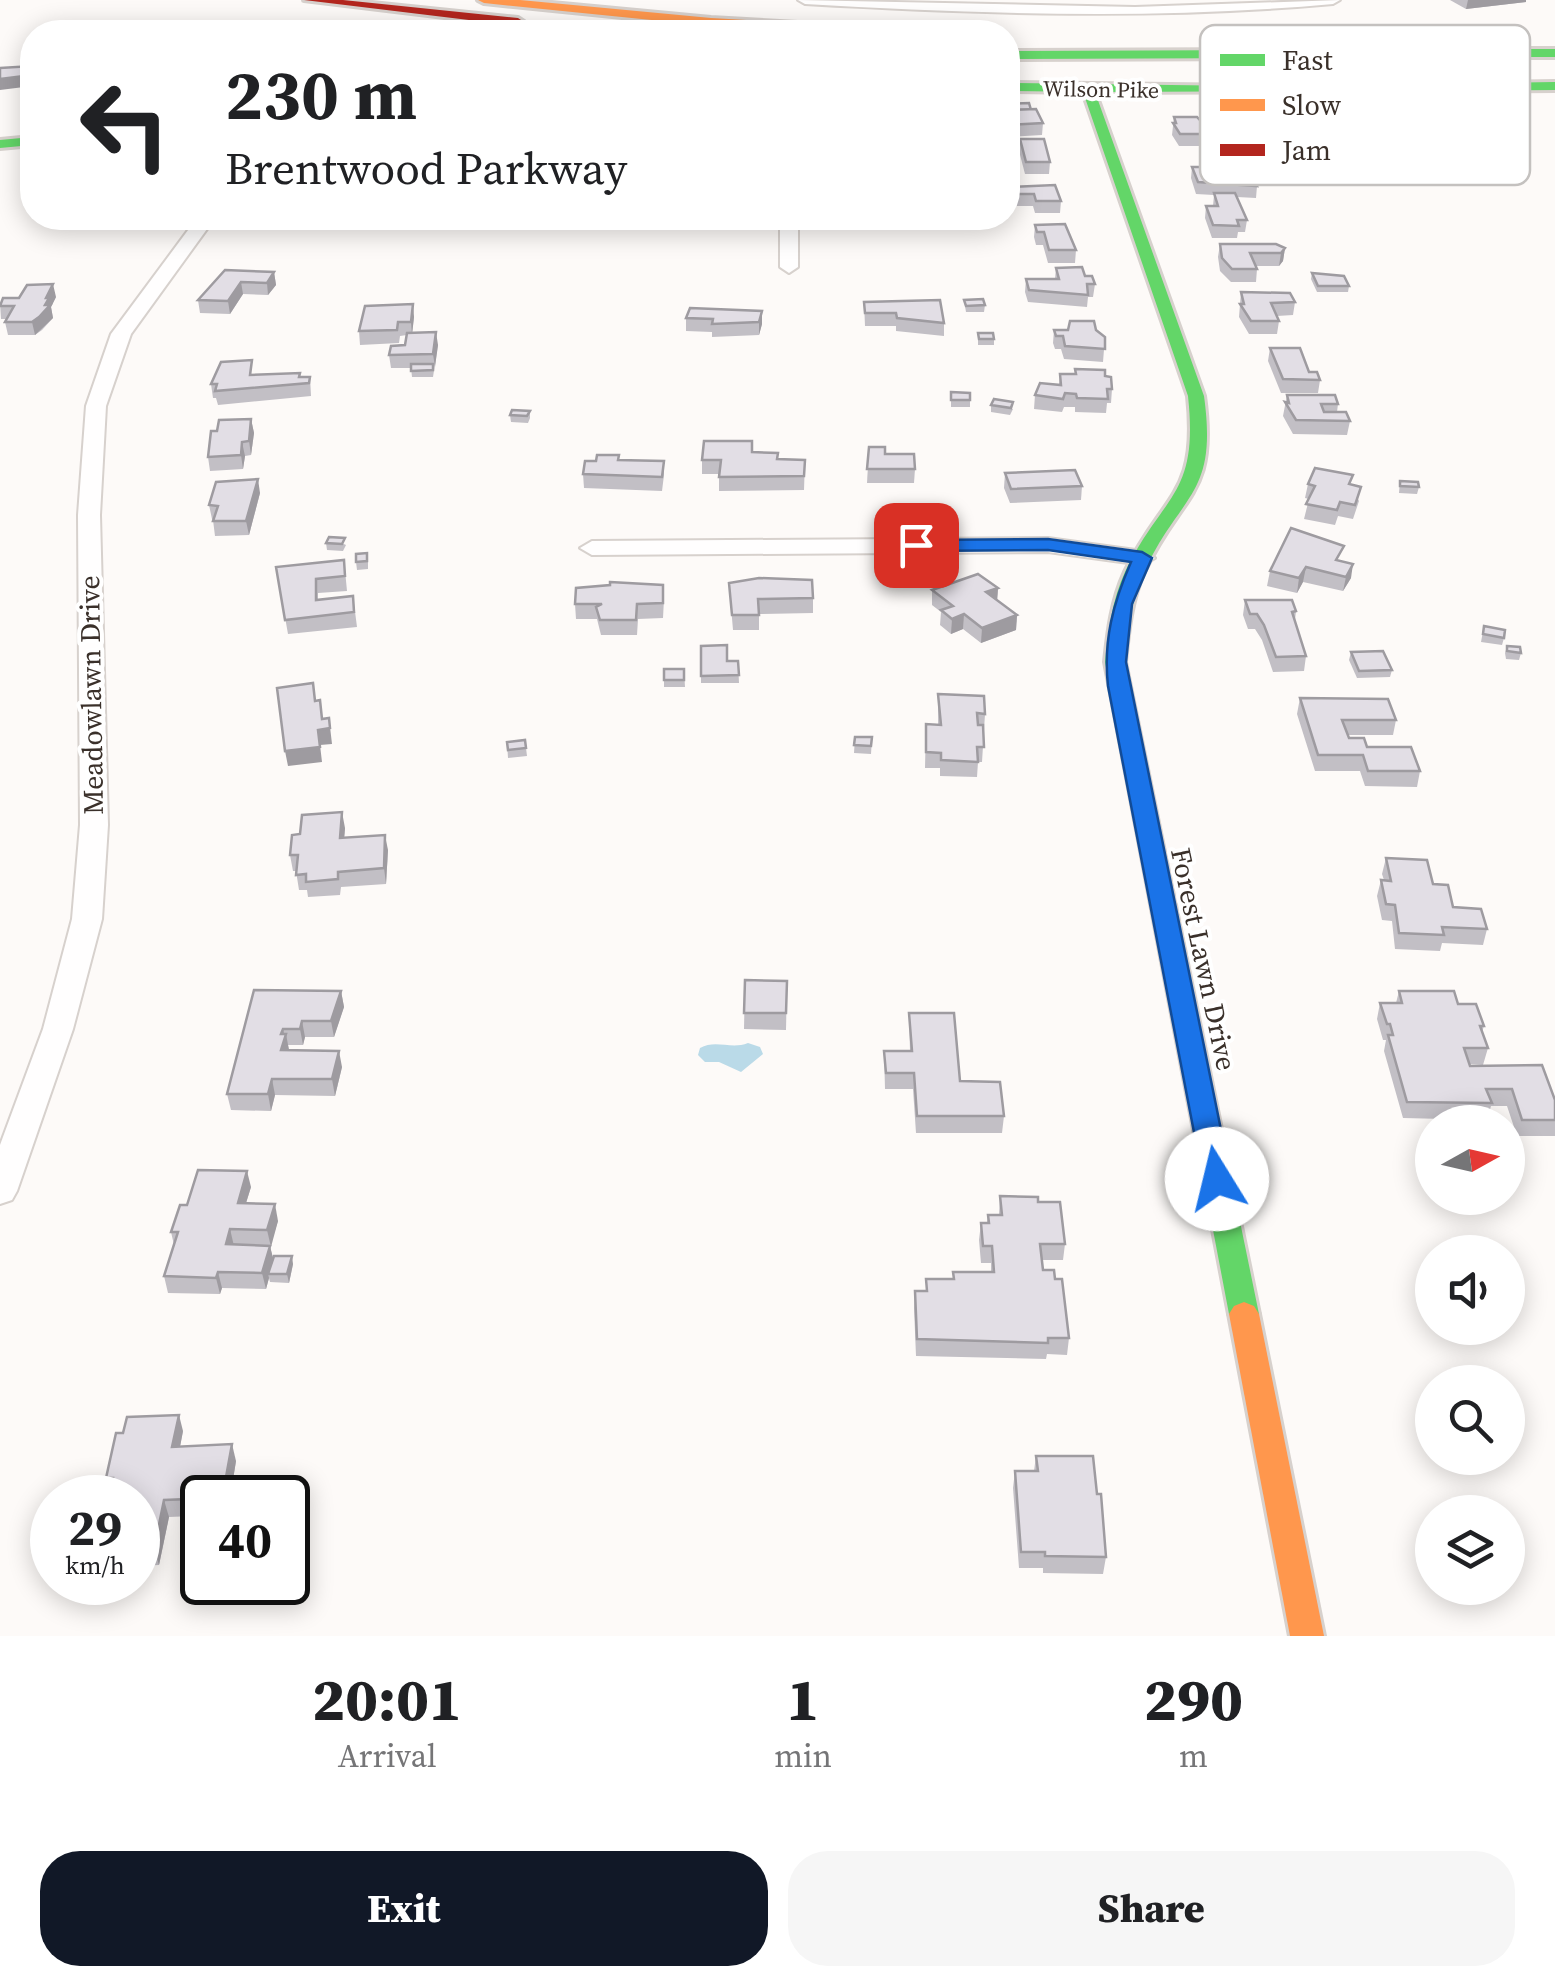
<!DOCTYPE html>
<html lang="en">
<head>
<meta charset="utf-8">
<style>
  body { margin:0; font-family:"Source Serif 4",serif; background:#f6f6f6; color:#202124; height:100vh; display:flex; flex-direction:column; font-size:38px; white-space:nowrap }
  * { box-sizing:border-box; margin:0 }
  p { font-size:32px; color:#757577 }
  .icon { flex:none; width:55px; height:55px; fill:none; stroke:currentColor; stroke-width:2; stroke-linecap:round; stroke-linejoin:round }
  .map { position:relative; height:1636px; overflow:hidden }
  .details { display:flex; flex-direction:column; background:#fff; flex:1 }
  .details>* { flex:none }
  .top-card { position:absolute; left:20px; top:20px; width:1000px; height:210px; border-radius:40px; box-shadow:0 5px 25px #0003; background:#fff; color:#202124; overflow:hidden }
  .needle { width:65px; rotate:82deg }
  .buttons { position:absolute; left:1415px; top:1105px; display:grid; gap:20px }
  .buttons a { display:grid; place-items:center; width:110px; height:110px; border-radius:50%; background:#fff; box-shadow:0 5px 25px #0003; font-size:50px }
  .speed { position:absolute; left:30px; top:1475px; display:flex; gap:20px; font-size:50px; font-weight:700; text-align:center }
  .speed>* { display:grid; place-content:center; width:130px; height:130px; border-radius:50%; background:#fff; box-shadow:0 5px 25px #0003; line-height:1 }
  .speed small { font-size:25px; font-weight:400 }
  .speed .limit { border:5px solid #111; border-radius:15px; background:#fff; color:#111 }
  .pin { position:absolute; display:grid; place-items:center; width:85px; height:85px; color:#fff; margin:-42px; border-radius:20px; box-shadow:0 5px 15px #0006 }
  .me { position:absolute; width:110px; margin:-55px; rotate:351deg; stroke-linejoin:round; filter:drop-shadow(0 0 8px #0008) }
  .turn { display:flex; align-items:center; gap:35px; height:210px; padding:0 40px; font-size:45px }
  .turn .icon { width:130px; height:130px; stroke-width:2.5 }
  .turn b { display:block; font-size:70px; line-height:85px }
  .eta { display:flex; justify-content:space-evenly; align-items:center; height:170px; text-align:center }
  .eta b { font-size:60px; font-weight:800; line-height:70px }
  .primary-button { display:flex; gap:20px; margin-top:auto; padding:20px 40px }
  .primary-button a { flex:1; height:115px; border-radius:40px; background:#111827; color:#fff; font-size:40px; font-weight:800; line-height:115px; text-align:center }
  .primary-button a+a { background:#f6f6f6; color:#202124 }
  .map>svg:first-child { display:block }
</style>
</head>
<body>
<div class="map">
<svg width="1555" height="1636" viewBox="0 0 1555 1636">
  <rect width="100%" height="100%" fill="#fdfaf8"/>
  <!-- water -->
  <path fill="#badae8" d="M748,1043L760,1047L763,1054L741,1072L719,1062H705L698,1055L700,1048C716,1039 731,1050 748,1043Z"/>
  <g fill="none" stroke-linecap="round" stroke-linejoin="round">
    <defs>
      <g id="street">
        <path d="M798,0L1135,7L1340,0L1333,4C1157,20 982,14 805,4Z"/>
        <path d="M197,218H215L131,334L106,406L100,515L108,825L102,919L73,1029L17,1191L12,1200L0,1204V1145L43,1029L72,919L80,825L78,515L86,406L111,334Z"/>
        <path d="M780,218H798V267L789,273L780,267Z"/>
        <path d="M1048,538L1143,551L1155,558L1143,565L1048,552L592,555L580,548L592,541Z"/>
      </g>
      <g id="fast">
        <path d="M1555,49V57L1008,59V51Z"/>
        <path d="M1555,82V90L1095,92L1204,396C1218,497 1181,492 1144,572C1131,600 1128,632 1125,662L1259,1314L1254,1322L1244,1326L1234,1322L1229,1314L1105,662C1108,632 1112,600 1125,572C1163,493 1199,497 1188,396L1083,92L1008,91V83L1247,86Z"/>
        <path d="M32,137V145L0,148V140Z"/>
      </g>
      <g id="slow">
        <path d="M478,0H520L711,18L887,28L893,32L711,26L484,3Z"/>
        <path d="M1244,1302L1254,1306L1259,1314L1324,1636H1290L1229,1314L1234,1306Z"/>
      </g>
      <path id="jam" d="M304,0H343L518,18L524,22L518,26Z"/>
    </defs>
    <!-- street casing -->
    <use href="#street" stroke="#d7d1cd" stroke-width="4"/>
    <!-- fast casing -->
    <use href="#fast" stroke="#d7d1cd" stroke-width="6"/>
    <!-- slow casing -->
    <use href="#slow" stroke="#d7d1cd" stroke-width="6"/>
    <!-- jam casing -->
    <use href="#jam" stroke="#d7d1cd" stroke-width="6"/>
    <!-- street -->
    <use href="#street" fill="#fffefe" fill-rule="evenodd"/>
    <!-- fast -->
    <use href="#fast" fill="#63d668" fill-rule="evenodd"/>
    <!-- slow -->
    <use href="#slow" fill="#ff974d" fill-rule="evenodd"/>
    <!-- jam -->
    <use href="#jam" fill="#b3261e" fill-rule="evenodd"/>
  </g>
  <!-- wall -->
  <g fill="#c2bfc5">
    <path d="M1450,0H1526V2L1466,9Z"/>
    <path d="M1008,104L1031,110L1043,123L1042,135L1008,137Z"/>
    <path d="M1174,117L1209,130L1207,142H1203L1202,146H1179L1172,135Z"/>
    <path d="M1020,139L1050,162L1049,174H1025L1019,151Z"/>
    <path d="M1192,167L1257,186L1256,198L1237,197L1247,220L1245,232H1238L1237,238H1212L1205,218L1206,206H1213L1214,195L1196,194L1191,178Z"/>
    <path d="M1013,187L1061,201L1060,213H1035L1033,206H1015L1012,199Z"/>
    <path d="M658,218H699L696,228L658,224Z"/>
    <path d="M872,218H901V224H875Z"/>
    <path d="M1035,225L1076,250L1075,263H1048L1043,245H1036L1034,237Z"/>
    <path d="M1220,244L1285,248L1283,261L1279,266H1256L1257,269L1256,282H1231L1220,271L1218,257Z"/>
    <path d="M1056,268L1085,276L1095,284L1093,297H1088L1087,307L1028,302L1025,292L1026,279H1055Z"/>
    <path d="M225,270L274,272L276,285L268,295L243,294L230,314L200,313L198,300Z"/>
    <path d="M1312,273L1349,286L1348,292H1317L1311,279Z"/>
    <path d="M1241,292L1295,302L1293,315L1277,316L1279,321L1277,334H1249L1239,317Z"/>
    <path d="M56,297L51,307L53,318L42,330L35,335H8L5,322L7,319H1L0,303Z"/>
    <path d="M964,300L985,305L984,312H966Z"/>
    <path d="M864,302L944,323V336L896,331V326H865Z"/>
    <path d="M762,311V324L759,335L712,337V332L686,331V318Z"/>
    <path d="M414,317L412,333L438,345L433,377H412L411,368H391L389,355L405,345L407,335L400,336L399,343L360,345L359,331Z"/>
    <path d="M1054,330H1096L1105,337L1103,362L1064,359L1061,349H1055L1053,343Z"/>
    <path d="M978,333L994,339V345H978Z"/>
    <path d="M1270,348L1320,380L1318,393H1281L1268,361Z"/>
    <path d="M300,373V377H310L311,396L218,405L216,398H213L211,384L254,375Z"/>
    <path d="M1060,374L1105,376L1112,389L1111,403H1107L1106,413L1075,412V407H1064L1062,412L1034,409L1035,395L1059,385Z"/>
    <path d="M951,392L970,393V407H951Z"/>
    <path d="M1287,395L1338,404L1337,412L1350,421L1347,435L1293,434L1283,416Z"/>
    <path d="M991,405L1013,409L1010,415L991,412Z"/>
    <path d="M530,411V418L528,423L511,422L510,415Z"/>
    <path d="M251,419L254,433L251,455L245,456L243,469L210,471L208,457L217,431Z"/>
    <path d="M869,447L915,469L914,483H867Z"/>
    <path d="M752,452L777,459L805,460L804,490L719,491V474H702V460Z"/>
    <path d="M619,460L664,461V475L662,491L584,488L583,474Z"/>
    <path d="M1005,473L1082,486L1081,500L1010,503L1004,488Z"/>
    <path d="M1400,481L1419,487L1417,494L1399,493Z"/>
    <path d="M1308,484L1351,485L1359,501L1353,519L1338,516L1335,525L1304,519L1309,499L1305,498Z"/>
    <path d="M260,493L249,535L215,536L213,520L212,519L209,505Z"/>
    <path d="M329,537L346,545L343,551L327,550L326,543Z"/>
    <path d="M344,560L347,591L318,593V600L353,596L357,627L288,634L276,567Z"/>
    <path d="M368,560V569L357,570L356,562Z"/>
    <path d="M1341,561L1351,578L1343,591L1303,582L1297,593L1267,586L1270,571Z"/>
    <path d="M729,583L813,598V613L759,614V630H733Z"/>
    <path d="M998,588L997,600L1017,615L1016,630L981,643L963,629L951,634L940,625L941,612L932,605V590Z"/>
    <path d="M664,599L663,618L638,619L637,635H601L597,619H576L575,604Z"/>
    <path d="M1245,600L1296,611L1295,620L1306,656L1304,671L1273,672L1262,640L1255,629H1248L1243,615Z"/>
    <path d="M1484,626L1504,638L1502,645L1481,642Z"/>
    <path d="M701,646L727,661H738L739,683H701Z"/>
    <path d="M1507,646L1521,653L1519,660L1506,659L1505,653Z"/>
    <path d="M1351,652L1392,670L1390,677L1357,678L1349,660Z"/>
    <path d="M664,669H684L685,687H664Z"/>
    <path d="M938,694L985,714L982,762H978L977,777L940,776V768H925L926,724L938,725Z"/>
    <path d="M1300,698L1396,720L1393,735H1348L1349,738L1367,747L1420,771L1417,787L1365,786L1360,771H1315L1297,714Z"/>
    <path d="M855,737H872L871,754L854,753Z"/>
    <path d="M525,740L527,756L508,758L507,742Z"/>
    <path d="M345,828L344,838L388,850L386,884L341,887L340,895L308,897L307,890H299L296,871H293L290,855Z"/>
    <path d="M1386,858L1433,884L1453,907L1487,929L1483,945L1442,943L1440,951L1395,949L1392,921L1382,920L1377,896L1381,880H1384L1382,874Z"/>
    <path d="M745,980L787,981L786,1030L744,1029Z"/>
    <path d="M254,990L341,991L344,1007L334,1037H305L303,1045H288L289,1050L342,1067L335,1096L275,1095L271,1111L231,1110L227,1094Z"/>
    <path d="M1399,991L1458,1004L1484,1026L1482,1032L1488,1048L1483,1065L1469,1064L1470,1066L1555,1100V1136H1517L1507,1106H1491L1487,1120L1403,1118L1384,1051L1386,1040H1383L1377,1019L1380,1003H1396Z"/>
    <path d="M909,1013L960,1081L1004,1116L1002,1133H916L913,1089H885L884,1051H910Z"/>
    <path d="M251,1187L246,1203L278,1221L270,1247L273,1258L293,1264L289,1283L270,1282L269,1278L266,1289L222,1288L220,1294L168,1293L164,1276L174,1245L171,1232L187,1205Z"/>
    <path d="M1000,1196L1038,1202L1065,1244L1063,1260H1042L1043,1270L1055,1279L1069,1338L1067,1355L1047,1354L1046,1359L916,1356L914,1308L915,1291H926V1279H953V1272H991V1263H981L979,1240L981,1223H987L988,1215H999Z"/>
    <path d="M183,1431L180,1446L236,1461L230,1498H202V1505L195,1506L193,1516L169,1517L159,1565L138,1566V1498L110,1493L106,1478Z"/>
    <path d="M1036,1456L1106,1557L1103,1574L1043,1573V1568H1019L1013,1488L1015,1471H1034Z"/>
  </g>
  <!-- shaded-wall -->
  <g fill="#9e9ba0">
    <path d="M1468,0H1526V2L1466,9Z"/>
    <path d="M32,75V86L0,90V79Z"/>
    <path d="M1285,248L1283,261L1279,266L1281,253Z"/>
    <path d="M274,272L276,285L268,295L267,283Z"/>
    <path d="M241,282L243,294L230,314L228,301Z"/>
    <path d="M53,284L56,297L51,307L53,318L35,335L32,322Z"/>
    <path d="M413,304L414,317L412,335L411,322Z"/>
    <path d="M762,311V324L759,335V322Z"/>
    <path d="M436,332L438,345L435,367L433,354Z"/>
    <path d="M251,419L254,433L251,455L249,441Z"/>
    <path d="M242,442L245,456L243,469L241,455Z"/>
    <path d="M258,479L260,493L249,535L246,521Z"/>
    <path d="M1353,564L1351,578L1343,591L1346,577Z"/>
    <path d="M1306,567L1303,582L1297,593L1299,578Z"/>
    <path d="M998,588L997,603L986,592Z"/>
    <path d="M964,614L963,629L951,634L952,619Z"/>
    <path d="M1017,615L1016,630L981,643L982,628Z"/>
    <path d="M329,718L332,744L320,745L322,762L288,766L285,751L318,730L324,729Z"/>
    <path d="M342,812L345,828L343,854L340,838Z"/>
    <path d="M385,835L388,850L386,884L384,868Z"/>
    <path d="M341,991L344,1007L334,1037L331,1021Z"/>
    <path d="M302,1021L305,1037L303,1045L300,1029Z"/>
    <path d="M283,1029L285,1038L286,1034L289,1050H281Z"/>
    <path d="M339,1051L342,1067L335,1096L332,1079Z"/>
    <path d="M272,1079L275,1095L271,1111L268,1094Z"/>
    <path d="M247,1171L251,1187L241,1219L238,1203Z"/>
    <path d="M275,1204L278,1221L271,1247L267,1230Z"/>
    <path d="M230,1229L234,1246L226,1244Z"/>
    <path d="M270,1246L274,1262L268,1274L269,1278L266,1289L262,1273Z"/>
    <path d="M292,1256L293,1264L289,1283L287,1274Z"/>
    <path d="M218,1272L222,1288L220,1294L216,1278Z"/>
    <path d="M179,1415L183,1431L177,1463L172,1447Z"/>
    <path d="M232,1444L236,1461L230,1498H227L224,1488Z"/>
    <path d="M190,1489L195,1506L193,1516L189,1499Z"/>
    <path d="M164,1500L169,1517L159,1565L154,1549Z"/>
  </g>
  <!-- building -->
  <g fill="#e2dee5" stroke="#9e9ba0" stroke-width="2.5">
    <path d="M32,66V75L0,79V68Z"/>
    <path d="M1029,103L1031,110H1010L1008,104Z"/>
    <path d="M1036,109L1043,123L1008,125V110Z"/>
    <path d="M1174,117H1197L1209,130H1202L1204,134H1180L1173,123H1176Z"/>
    <path d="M1020,139H1044L1050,162H1026Z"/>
    <path d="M1192,167H1216L1219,173H1251L1257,186L1198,182Z"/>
    <path d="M1055,185L1061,201H1036L1034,194H1016L1013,187Z"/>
    <path d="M1214,193H1235L1247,220H1237L1239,226L1213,225L1206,206H1218Z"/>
    <path d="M1065,224L1076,250H1049L1044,232H1037L1035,225Z"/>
    <path d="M1220,244H1276L1285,248L1281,253H1250L1257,269H1232L1222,258Z"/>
    <path d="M1082,267L1085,276H1092L1095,284H1087L1088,295L1029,290L1026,279H1059L1056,268Z"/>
    <path d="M225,270L274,272L267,283L241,282L228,301L198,300Z"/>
    <path d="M1312,273L1344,276L1349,286H1318Z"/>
    <path d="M53,284L46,298H49L45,305H50L39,317L32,322H5L14,306H0L3,298H19L27,285Z"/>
    <path d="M1241,292L1290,293L1295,302L1271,303L1279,321H1251L1240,304H1244Z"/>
    <path d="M983,299L985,305L966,306L964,300Z"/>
    <path d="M940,300L944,323L897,318L896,313H865L864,302Z"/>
    <path d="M413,304L411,322H398L397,330L359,331L365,306Z"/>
    <path d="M690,308L762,311L759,322L712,324L713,319L686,318Z"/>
    <path d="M1070,321H1094L1096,330L1105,337V349L1065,346L1063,336H1056L1054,330H1068Z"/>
    <path d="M436,332L433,354L389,355L391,346L405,345L407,333Z"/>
    <path d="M978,333H993L994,339H979Z"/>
    <path d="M1270,348H1300L1309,372H1317L1320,380L1283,379Z"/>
    <path d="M252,360L250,375L300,373L299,377H310L309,383L215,391L217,384H211L221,362Z"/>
    <path d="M411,364H433V370L411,371Z"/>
    <path d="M1075,369L1105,370V376L1111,377L1112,389H1107L1108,399L1077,398L1076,394L1065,393L1063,399L1035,395L1040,383L1061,385L1060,374H1076Z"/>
    <path d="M951,392L970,393V400H951Z"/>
    <path d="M1287,395H1335L1338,404H1321L1324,412H1346L1350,421L1296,420L1285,402L1289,403Z"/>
    <path d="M994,399L1013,402L1011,408L991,405Z"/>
    <path d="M512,410L530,411L527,416L510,415Z"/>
    <path d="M251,419L249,441L242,442L241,455L208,457L211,431H217L219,420Z"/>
    <path d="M704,441H752V452L778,453L777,459L805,460L804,476L719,477L721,460H702Z"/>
    <path d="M869,447H885V454H914L915,469H867Z"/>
    <path d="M597,455H619L618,460L664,461L662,477L583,474L585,461H596Z"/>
    <path d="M1315,468L1353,475L1349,484L1361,487L1355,505L1340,502L1337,510L1306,504L1315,486L1308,484Z"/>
    <path d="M1075,470L1082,486L1011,489L1005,473Z"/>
    <path d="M258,479L246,521H213L218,506L209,505L216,482Z"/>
    <path d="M1400,481L1418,482L1419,487L1400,486Z"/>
    <path d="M1291,528L1344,546L1336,560L1353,564L1346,577L1306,567L1299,578L1270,571Z"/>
    <path d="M329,537L345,538L342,544L326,543Z"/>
    <path d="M367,553V561L356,562V554Z"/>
    <path d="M344,560L345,576L316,579V600L353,596L354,612L285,620L276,567Z"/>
    <path d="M978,574L998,588L986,592L1017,615L982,628L964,614L952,619L941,610L953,606L932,590Z"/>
    <path d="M759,578L812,580L813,598L758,599L759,615H732L729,583Z"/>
    <path d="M610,582L663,585V603L637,604L636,620H600L596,607L602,604H575L576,588L610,585Z"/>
    <path d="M1245,600H1292L1296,611L1292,612L1306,656L1276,657L1264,625L1257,614H1250Z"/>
    <path d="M1484,626L1505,630L1504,638L1483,634Z"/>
    <path d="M727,645V661H738L739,675L701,676V646Z"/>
    <path d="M1507,646L1520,647L1521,653L1507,651Z"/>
    <path d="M1383,651L1392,670L1359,671L1351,652Z"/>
    <rect x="664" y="669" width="20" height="11"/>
    <path d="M313,683L315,701L320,700L322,719L329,718L330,728L318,730L320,747L285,751L277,688Z"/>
    <path d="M938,694L984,696L985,714L977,713L978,725H983L984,747H977L978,762L941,760V753L926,752V724L941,725Z"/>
    <path d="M1300,698L1388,699L1396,720H1342L1349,738H1364L1367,747H1411L1420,771H1368L1363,755H1318Z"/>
    <path d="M855,737H872L871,746L854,745Z"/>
    <path d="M525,740L526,748L508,750L507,742Z"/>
    <path d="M342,812L340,838L385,835L384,868L338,872V879L306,882V874L296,875L298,855H290L292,835L300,834L302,815Z"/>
    <path d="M1386,858L1427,860L1433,884L1448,885L1453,907L1481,909L1487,929L1442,927L1444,935L1399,933L1395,905L1386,904L1381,880L1391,881Z"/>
    <path d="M745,980L787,981L786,1013H744Z"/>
    <path d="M254,990L341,991L331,1021H302L300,1029H283L281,1034H286L281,1050L339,1051L332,1079H272L268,1094H227Z"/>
    <path d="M1399,991H1454L1458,1004H1476L1484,1026H1480L1488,1048H1464L1470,1066L1542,1065L1555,1100V1120H1522L1512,1089H1486L1492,1103L1407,1102L1388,1035H1393L1390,1024H1387L1380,1003H1402Z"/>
    <path d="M909,1013H954L960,1081L1000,1082L1004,1116H917L914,1073H886L884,1051H912Z"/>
    <path d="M198,1170L247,1171L238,1203L275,1204L267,1230L230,1229L226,1244L270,1246L262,1273L218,1272L216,1278L164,1276L178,1232H171L180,1205H187Z"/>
    <path d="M1000,1196L1038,1197V1202H1060L1065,1244H1040L1043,1270H1054L1055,1279H1062L1069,1338H1048V1343L917,1339L915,1291H927L926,1279H954L953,1272H994L992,1246H983L981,1223H989L988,1215H1002Z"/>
    <path d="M274,1256H292L287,1274H268Z"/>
    <path d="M179,1415L172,1447L232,1444L224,1488L190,1489L189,1499L164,1500L154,1549L138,1550V1498H109L113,1478H106L116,1433H123L127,1417Z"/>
    <path d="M1036,1456H1093L1097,1494H1101L1106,1557L1045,1556V1552H1021L1015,1471H1038Z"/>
  </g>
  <!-- route -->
  <path fill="#1a73e8" stroke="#114b97" stroke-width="2.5" d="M1048,539L1142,552L1152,558L1132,604L1126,662L1231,1179L1227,1186L1217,1189L1207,1186L1203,1179L1108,686C1103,641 1113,603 1131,562L1048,550L916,551L906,545L916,540Z"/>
  <g text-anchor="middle" stroke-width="8" stroke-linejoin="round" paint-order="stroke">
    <!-- far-street labels -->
    <g font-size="22" fill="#3a302a" stroke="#fff">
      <text transform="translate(1101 89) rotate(1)" y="8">Wilson Pike</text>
    </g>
    <!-- street labels -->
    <g font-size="28" fill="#3a302a" stroke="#fff">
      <text transform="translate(91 695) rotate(-91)" y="10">Meadowlawn Drive</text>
      <text transform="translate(1204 959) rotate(78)" y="10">Forest Lawn Drive</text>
    </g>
  </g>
  <!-- legend -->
  <rect x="1200" y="25" width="330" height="160" rx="15" fill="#fff" stroke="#c4c1bf" stroke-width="2.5"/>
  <rect x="1220" y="54" width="45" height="12" fill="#63d668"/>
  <rect x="1220" y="99" width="45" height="12" fill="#ff974d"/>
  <rect x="1220" y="144" width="45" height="12" fill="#b3261e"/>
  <g font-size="28" fill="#3a302a">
    <text x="1282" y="70">Fast</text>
    <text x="1282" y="115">Slow</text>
    <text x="1282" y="160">Jam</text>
  </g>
</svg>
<div class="buttons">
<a><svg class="needle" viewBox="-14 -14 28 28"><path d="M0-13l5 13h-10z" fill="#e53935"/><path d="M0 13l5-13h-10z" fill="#757577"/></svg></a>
<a><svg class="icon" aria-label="sound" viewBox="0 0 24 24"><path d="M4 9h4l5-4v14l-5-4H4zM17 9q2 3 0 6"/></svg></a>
<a><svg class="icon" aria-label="search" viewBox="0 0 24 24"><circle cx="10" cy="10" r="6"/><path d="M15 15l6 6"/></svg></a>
<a><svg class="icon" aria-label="layers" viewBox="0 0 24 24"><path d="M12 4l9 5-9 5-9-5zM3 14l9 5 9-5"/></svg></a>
</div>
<div class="speed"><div>29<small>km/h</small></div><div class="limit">40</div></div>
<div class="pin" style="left:916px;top:545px;background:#d93025"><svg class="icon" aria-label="arrive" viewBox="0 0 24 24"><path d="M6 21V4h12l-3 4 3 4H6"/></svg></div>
<svg class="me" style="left:1217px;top:1179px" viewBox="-20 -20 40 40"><circle r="19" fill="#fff"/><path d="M0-13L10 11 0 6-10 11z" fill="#1a73e8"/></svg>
<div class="top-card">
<div class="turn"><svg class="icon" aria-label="left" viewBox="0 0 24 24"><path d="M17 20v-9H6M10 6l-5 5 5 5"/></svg><div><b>230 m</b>Brentwood Parkway</div></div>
</div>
</div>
<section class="details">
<div class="eta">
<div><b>20:01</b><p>Arrival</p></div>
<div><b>1</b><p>min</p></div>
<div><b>290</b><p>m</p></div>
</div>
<div class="primary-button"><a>Exit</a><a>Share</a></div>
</section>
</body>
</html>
